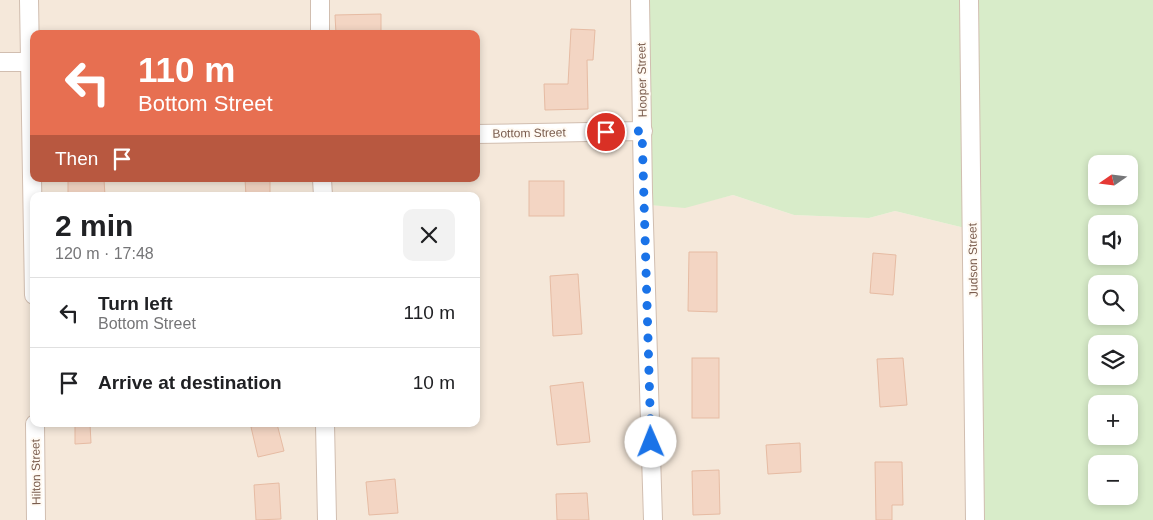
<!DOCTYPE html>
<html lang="en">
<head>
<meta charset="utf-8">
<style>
  body { margin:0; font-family:Helvetica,sans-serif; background:#f2f2f2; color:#202124; height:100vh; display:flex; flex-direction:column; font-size:19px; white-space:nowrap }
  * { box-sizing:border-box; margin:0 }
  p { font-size:16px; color:#757577 }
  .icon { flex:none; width:28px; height:28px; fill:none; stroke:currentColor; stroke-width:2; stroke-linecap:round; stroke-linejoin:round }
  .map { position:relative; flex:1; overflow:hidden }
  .drawer { position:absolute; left:30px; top:192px; width:450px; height:235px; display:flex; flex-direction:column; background:#fff; border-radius:10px; box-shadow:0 2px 8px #0003 }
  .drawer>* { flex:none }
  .top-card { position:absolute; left:30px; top:30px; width:450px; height:152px; border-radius:10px; box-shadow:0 2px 8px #0003; background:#e76f51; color:#fff; overflow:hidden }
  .needle { width:32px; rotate:256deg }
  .fabs { position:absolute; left:1088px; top:155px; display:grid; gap:10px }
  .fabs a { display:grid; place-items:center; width:50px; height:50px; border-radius:10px; background:#fff; box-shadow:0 2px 8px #0003; font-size:25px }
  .pin { position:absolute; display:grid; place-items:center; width:42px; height:42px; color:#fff; margin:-21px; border:2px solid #fff; border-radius:50%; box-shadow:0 1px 5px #0007 }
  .me { position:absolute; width:55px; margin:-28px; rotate:359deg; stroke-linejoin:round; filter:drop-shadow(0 0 4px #0008) }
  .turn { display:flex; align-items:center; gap:18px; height:105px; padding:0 25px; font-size:22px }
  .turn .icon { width:65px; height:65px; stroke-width:2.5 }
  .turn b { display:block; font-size:35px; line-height:42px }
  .then { display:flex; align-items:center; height:48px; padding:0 25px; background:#0003; gap:10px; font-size:19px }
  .round { display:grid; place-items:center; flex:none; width:52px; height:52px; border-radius:10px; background:#f2f2f2 }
  .summary { display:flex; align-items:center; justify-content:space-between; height:85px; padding:0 25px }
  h1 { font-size:30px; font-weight:700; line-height:38px }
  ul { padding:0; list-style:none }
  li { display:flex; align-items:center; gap:15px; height:70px; padding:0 25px; border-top:1px solid #e0e0e0 }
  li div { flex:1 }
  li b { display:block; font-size:19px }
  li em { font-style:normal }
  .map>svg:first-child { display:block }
</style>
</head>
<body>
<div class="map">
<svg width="1153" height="520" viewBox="0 0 1153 520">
  <rect width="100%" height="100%" fill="#fdf6ec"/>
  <!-- residential -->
  <path fill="#f5e8da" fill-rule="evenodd" d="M0,0H637L649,205L685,207L733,195L794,215L869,218L895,211L969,229L973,520H0ZM34,34H476V179H34ZM34,196H476V424H34Z"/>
  <!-- green -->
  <path fill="#d8ecc9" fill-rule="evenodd" d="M637,0H1153V520H973L969,229L895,211L869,218L794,215L733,195L685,208L649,205ZM1096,164H1129V196H1096ZM1096,224H1129V256H1096ZM1096,284H1129V316H1096ZM1096,344H1129V376H1096ZM1096,404H1129V436H1096ZM1096,464H1129V496H1096Z"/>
  <!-- building -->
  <g fill="#f3d5c3" stroke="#e6bba3">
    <path d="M381,14V34H336L335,15Z"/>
    <path d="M571,29L595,30L593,60H587L588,109L545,110L544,84H568Z"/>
    <path d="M68,179H104L105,196H68Z"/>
    <path d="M245,179H270V196H246Z"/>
    <rect x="529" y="181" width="35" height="35"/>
    <path d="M689,252H717V312L688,311Z"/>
    <path d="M873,253L896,255L893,295L870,293Z"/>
    <path d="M578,274L582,334L553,336L550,276Z"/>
    <rect x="692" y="358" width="27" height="60"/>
    <path d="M903,358L907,405L880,407L877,359Z"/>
    <path d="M583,382L590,442L557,445L550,386Z"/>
    <path d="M75,424H90L91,443L75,444Z"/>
    <path d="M262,424H277L284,451L258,457L251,427Z"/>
    <path d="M800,443L801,472L768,474L766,445Z"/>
    <path d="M875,462H902L903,505H892V520H876Z"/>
    <path d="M719,470L720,514L693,515L692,471Z"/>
    <path d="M395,479L398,513L369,515L366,482Z"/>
    <path d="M279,483L281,519L256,520L254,485Z"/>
    <path d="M587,493L589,520H557L556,494Z"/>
  </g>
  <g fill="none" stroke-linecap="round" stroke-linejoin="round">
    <defs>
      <g id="minor">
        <path d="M29,0L34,295"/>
        <path d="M320,0V34"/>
        <path d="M640,0L643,192L653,520"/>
        <path d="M969,0L975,520"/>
        <path d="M0,62H34"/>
        <path d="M476,134L643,131"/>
        <path d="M322,179L323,196"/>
        <path d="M35,424L36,520"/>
        <path d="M325,424L327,520"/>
      </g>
    </defs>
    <!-- minor casing -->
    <use href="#minor" stroke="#d1beb0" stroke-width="20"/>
    <!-- minor -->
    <use href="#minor" stroke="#fff" stroke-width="18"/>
  </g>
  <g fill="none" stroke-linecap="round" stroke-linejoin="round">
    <!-- route -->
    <path stroke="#1a73e8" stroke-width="9" stroke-dasharray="0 16.2" d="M606,132L642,131L651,442"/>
  </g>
  <g text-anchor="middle" stroke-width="4" stroke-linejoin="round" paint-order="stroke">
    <!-- street labels -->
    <g font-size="12" fill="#7a5c4d" stroke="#fffaf3">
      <text transform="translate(642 80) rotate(-91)" y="4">Hooper Street</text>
      <text transform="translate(529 133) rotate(-1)" y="4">Bottom Street</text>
      <text transform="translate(973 260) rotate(-91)" y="4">Judson Street</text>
      <text transform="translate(36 472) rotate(-91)" y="4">Hilton Street</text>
    </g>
  </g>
</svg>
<div class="fabs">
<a><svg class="needle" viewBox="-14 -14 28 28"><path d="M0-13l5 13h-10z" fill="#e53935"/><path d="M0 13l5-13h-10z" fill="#757577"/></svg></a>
<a><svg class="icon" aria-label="sound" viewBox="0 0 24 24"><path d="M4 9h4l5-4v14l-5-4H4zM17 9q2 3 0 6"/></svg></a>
<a><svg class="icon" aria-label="search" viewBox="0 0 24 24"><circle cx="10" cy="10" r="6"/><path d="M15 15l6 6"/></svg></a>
<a><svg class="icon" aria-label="layers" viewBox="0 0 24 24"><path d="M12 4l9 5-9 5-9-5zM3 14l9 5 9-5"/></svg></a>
<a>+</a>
<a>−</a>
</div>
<div class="pin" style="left:606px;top:132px;background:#d93025"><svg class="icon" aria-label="arrive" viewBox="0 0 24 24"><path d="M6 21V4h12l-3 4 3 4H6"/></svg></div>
<svg class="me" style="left:651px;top:442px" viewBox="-20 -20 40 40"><circle r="19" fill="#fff"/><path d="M0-13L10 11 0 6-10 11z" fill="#1a73e8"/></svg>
<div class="top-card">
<div class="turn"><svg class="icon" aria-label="left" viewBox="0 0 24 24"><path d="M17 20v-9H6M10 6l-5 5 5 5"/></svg><div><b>110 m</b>Bottom Street</div></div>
<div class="then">Then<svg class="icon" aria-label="arrive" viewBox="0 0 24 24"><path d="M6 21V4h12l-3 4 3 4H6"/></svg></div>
</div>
<section class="drawer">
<div class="summary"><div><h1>2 min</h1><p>120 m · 17:48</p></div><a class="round"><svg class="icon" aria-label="close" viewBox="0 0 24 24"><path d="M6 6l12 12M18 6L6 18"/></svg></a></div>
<ul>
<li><svg class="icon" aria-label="left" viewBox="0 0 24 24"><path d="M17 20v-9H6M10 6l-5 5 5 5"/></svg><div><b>Turn left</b><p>Bottom Street</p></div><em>110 m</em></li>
<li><svg class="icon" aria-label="arrive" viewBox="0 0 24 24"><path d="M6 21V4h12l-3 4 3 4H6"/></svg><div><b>Arrive at destination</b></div><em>10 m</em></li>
</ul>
</section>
</div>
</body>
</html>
